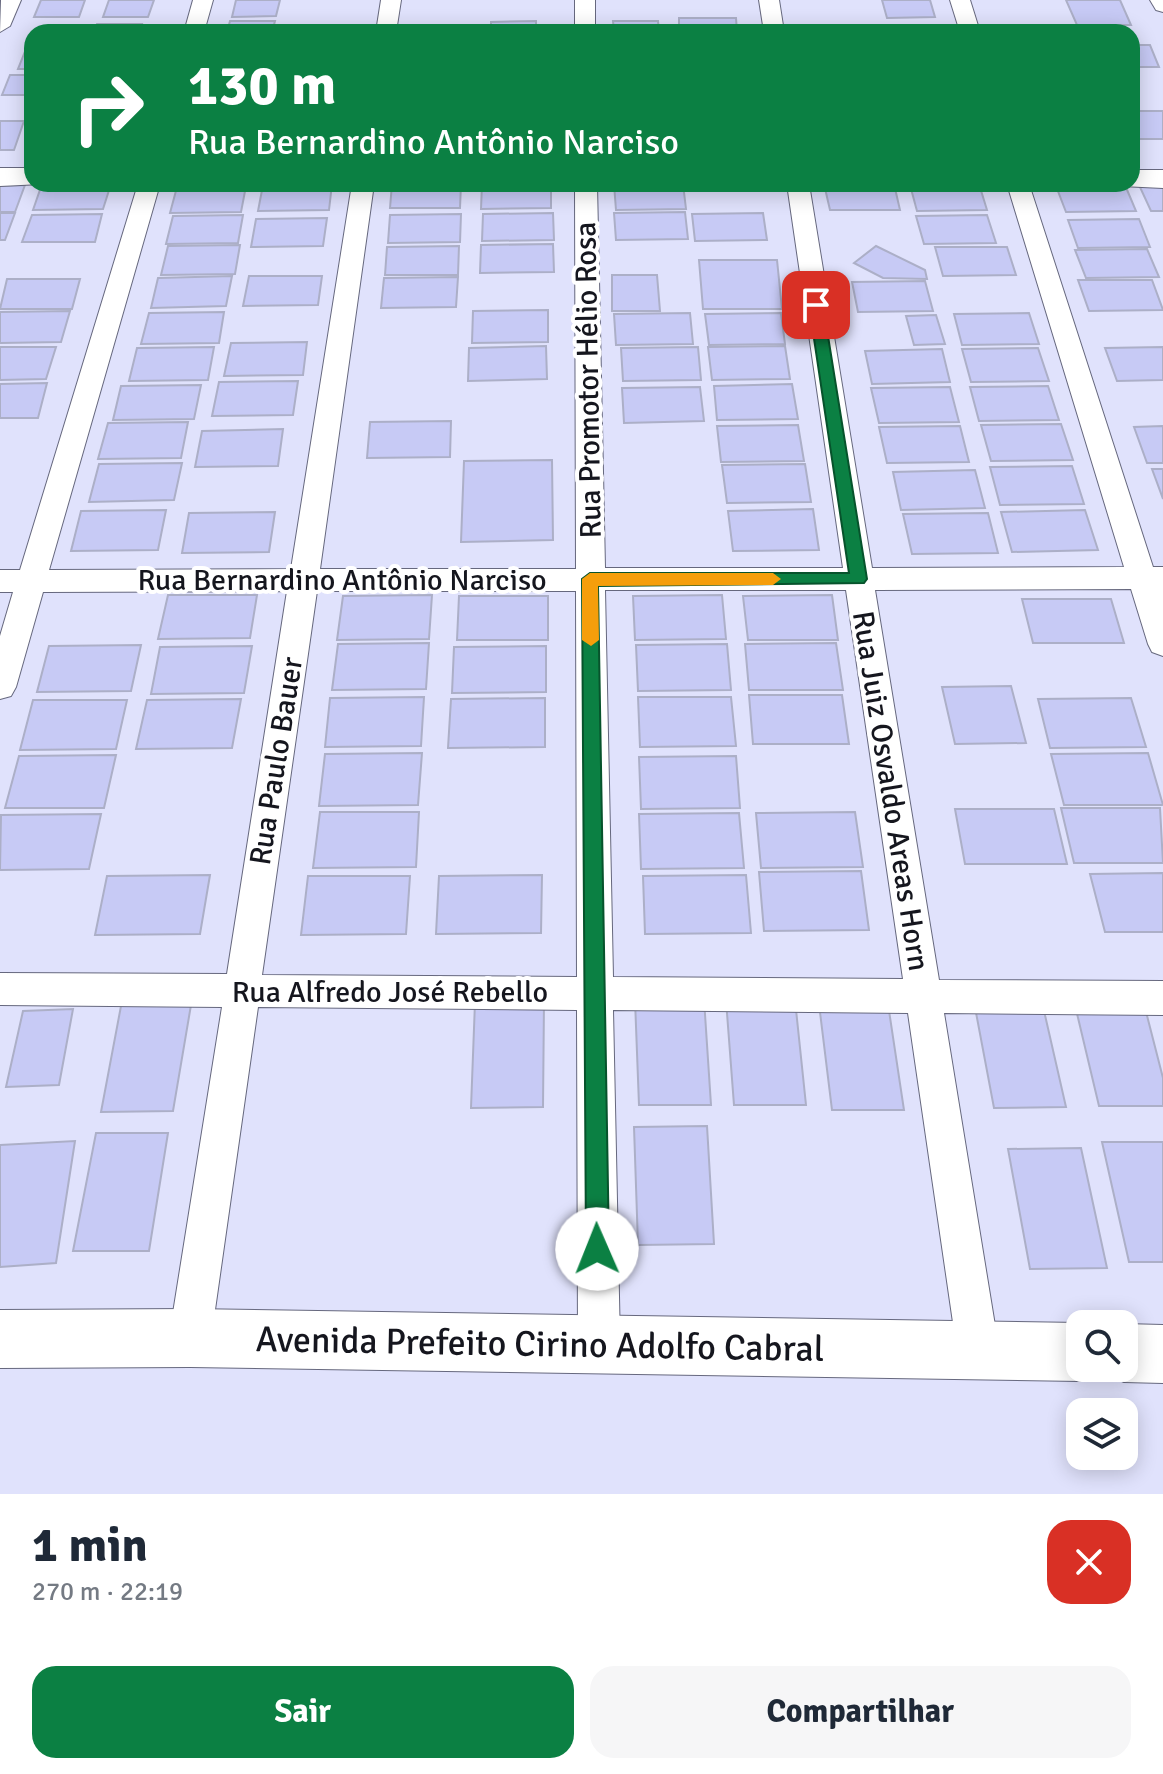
<!DOCTYPE html>
<html lang="pt">
<head>
<meta charset="utf-8">
<style>
  body { margin:0; font-family:Signika,sans-serif; background:#f6f6f7; color:#1f2937; height:100vh; display:flex; flex-direction:column; font-size:30px; white-space:nowrap }
  * { box-sizing:border-box; margin:0 }
  p { font-size:26px; color:#747a83 }
  .icon { flex:none; width:44px; height:44px; fill:none; stroke:currentColor; stroke-width:2; stroke-linecap:round; stroke-linejoin:round }
  .map { position:relative; height:1494px; overflow:hidden }
  .panel { display:flex; flex-direction:column; background:#fff; flex:1 }
  .panel>* { flex:none }
  .top-card { position:absolute; left:24px; top:24px; width:1116px; height:168px; border-radius:24px; box-shadow:0 4px 20px #0003; background:#0b8043; color:#fff; overflow:hidden }
  .controls { position:absolute; left:1066px; top:1310px; display:grid; gap:16px }
  .controls a { display:grid; place-items:center; width:72px; height:72px; border-radius:16px; background:#fff; box-shadow:0 4px 20px #0003; font-size:40px }
  .pin { position:absolute; display:grid; place-items:center; width:68px; height:68px; color:#fff; margin:-34px; border-radius:16px; box-shadow:0 4px 12px #0006 }
  .me { position:absolute; width:88px; margin:-44px; rotate:359deg; stroke-linejoin:round; filter:drop-shadow(0 0 6px #0008) }
  .turn { display:flex; align-items:center; gap:28px; height:168px; padding:0 32px; font-size:36px }
  .turn .icon { width:104px; height:104px; stroke-width:2.5 }
  .turn b { display:block; font-size:56px; line-height:68px }
  .round { display:grid; place-items:center; flex:none; width:84px; height:84px; border-radius:24px; background:#f6f6f7 }
  .summary { display:flex; align-items:center; justify-content:space-between; height:136px; padding:0 32px }
  h1 { font-size:48px; font-weight:700; line-height:60px }
  .button { display:flex; gap:16px; margin-top:auto; padding:16px 32px }
  .button a { flex:1; height:92px; border-radius:24px; background:#0b8043; color:#fff; font-size:32px; font-weight:700; line-height:92px; text-align:center }
  .button a+a { background:#f6f6f7; color:#1f2937 }
  .map>svg:first-child { display:block }
</style>
</head>
<body>
<div class="map">
<svg width="1163" height="1494" viewBox="0 0 1163 1494">
  <rect width="100%" height="100%" fill="#e0e2fc"/>
  <!-- building -->
  <g fill="#c7caf5" stroke="#acafc7" stroke-width="2">
    <path d="M41,0H85L79,17H34Z"/>
    <path d="M109,0H154L148,17H103Z"/>
    <path d="M236,0H280L276,16L232,17Z"/>
    <path d="M882,0H930L935,17L887,18Z"/>
    <path d="M1066,0H1120L1131,25H1077Z"/>
    <path d="M679,18H736L737,32L679,28Z"/>
    <path d="M230,21H275L272,32H227Z"/>
    <path d="M536,21V32H491V22Z"/>
    <path d="M613,21H658L659,32H614Z"/>
    <path d="M97,24H142L140,32H94Z"/>
    <path d="M1132,45H1150L1159,67H1132Z"/>
    <path d="M26,49H32V69H18Z"/>
    <path d="M10,75H32V95H2Z"/>
    <path d="M1132,111H1163V139H1137L1132,127Z"/>
    <path d="M0,121H24L14,150H0Z"/>
    <path d="M42,184H111L103,209L33,210Z"/>
    <path d="M332,184L329,210L258,211L263,185Z"/>
    <path d="M392,184H461L460,208H390Z"/>
    <path d="M482,184H551V208L481,209Z"/>
    <path d="M614,184H683L686,209L616,210Z"/>
    <path d="M824,184H894L900,210H830Z"/>
    <path d="M979,184L987,210L917,211L910,185Z"/>
    <path d="M25,185L15,212H0V186Z"/>
    <path d="M1125,185L1136,211L1066,212L1056,186Z"/>
    <path d="M1139,185H1163V211H1151Z"/>
    <path d="M246,186L241,212L170,213L177,187Z"/>
    <path d="M685,212L688,239L616,240L614,213Z"/>
    <path d="M0,213H15L5,240H0Z"/>
    <path d="M553,213L554,240L482,241L483,214Z"/>
    <path d="M763,213L767,240L695,241L692,214Z"/>
    <path d="M102,214L95,242H22L32,215Z"/>
    <path d="M461,214L460,242L388,243L390,215Z"/>
    <path d="M243,215L238,243L166,244L173,216Z"/>
    <path d="M987,215L996,243L924,244L916,216Z"/>
    <path d="M327,218L323,246L251,247L256,219Z"/>
    <path d="M1139,219L1150,247L1078,248L1068,220Z"/>
    <path d="M553,244L554,272L480,273L481,245Z"/>
    <path d="M240,245L235,274L161,275L168,246Z"/>
    <path d="M459,246L458,275H385L387,247Z"/>
    <path d="M876,246L925,270L927,279L883,278L854,263Z"/>
    <path d="M935,247H1007L1016,275L943,276Z"/>
    <path d="M1147,249L1159,277L1086,278L1075,250Z"/>
    <path d="M699,260H777L782,309H703Z"/>
    <path d="M612,275H657L660,311H612Z"/>
    <path d="M232,276L226,306L151,308L158,278Z"/>
    <path d="M249,276H322L318,305L243,306Z"/>
    <path d="M458,277L456,307L381,308L384,278Z"/>
    <path d="M7,279H80L72,309H0Z"/>
    <path d="M1078,280H1152L1163,310L1089,311Z"/>
    <path d="M925,281L933,311L858,312L852,282Z"/>
    <path d="M548,310V342L472,343L473,311Z"/>
    <path d="M70,311L61,342L0,343V312Z"/>
    <path d="M224,312L219,343L141,344L149,313Z"/>
    <path d="M690,313L693,344L616,345L614,314Z"/>
    <path d="M781,313L785,344L709,345L705,314Z"/>
    <path d="M1029,313L1039,344L962,345L954,314Z"/>
    <path d="M936,315L945,344L914,345L906,316Z"/>
    <path d="M307,342L303,375L224,376L231,343Z"/>
    <path d="M546,346L547,379L468,381L469,348Z"/>
    <path d="M785,346L790,379L712,380L708,347Z"/>
    <path d="M0,347H56L46,379L0,380Z"/>
    <path d="M214,347L208,380L129,381L137,348Z"/>
    <path d="M698,347L701,380L623,381L621,348Z"/>
    <path d="M1163,347V380L1117,381L1105,348Z"/>
    <path d="M1038,348L1049,381L971,382L962,349Z"/>
    <path d="M942,349L950,382L872,384L865,351Z"/>
    <path d="M298,381L293,415L212,416L219,382Z"/>
    <path d="M47,383L38,418H0V384Z"/>
    <path d="M792,384L798,419L717,420L714,386Z"/>
    <path d="M201,385L194,419L113,420L121,386Z"/>
    <path d="M1048,386L1059,420L979,421L970,387Z"/>
    <path d="M700,387L704,421L624,423L622,388Z"/>
    <path d="M950,387L959,422L879,423L871,388Z"/>
    <path d="M451,421L450,457L367,458L370,422Z"/>
    <path d="M188,422L181,458L98,459L108,423Z"/>
    <path d="M1061,424L1073,460L991,461L981,425Z"/>
    <path d="M798,425L804,461L721,462L717,426Z"/>
    <path d="M960,426L969,462L887,463L879,427Z"/>
    <path d="M1163,426V463H1147L1134,427Z"/>
    <path d="M283,429L278,466L195,467L202,431Z"/>
    <path d="M552,460L553,540L461,542L464,461Z"/>
    <path d="M182,463L174,500L89,502L99,464Z"/>
    <path d="M805,464L811,502L727,503L722,465Z"/>
    <path d="M1072,466L1084,504L1000,505L990,467Z"/>
    <path d="M1152,469H1163V499Z"/>
    <path d="M975,470L985,508L901,510L893,472Z"/>
    <path d="M813,509L819,550L733,551L728,511Z"/>
    <path d="M166,510L158,550L71,551L81,511Z"/>
    <path d="M1085,510L1098,550L1012,552L1001,512Z"/>
    <path d="M275,512L269,552L182,553L189,513Z"/>
    <path d="M988,513L998,553L912,554L903,514Z"/>
    <path d="M168,595H257L250,638L158,639Z"/>
    <path d="M432,595L429,639L337,640L343,596Z"/>
    <path d="M722,595L726,639L635,640L633,596Z"/>
    <path d="M832,595L838,640H748L743,596Z"/>
    <path d="M459,596H548V640H457Z"/>
    <path d="M1022,599H1111L1124,643H1033Z"/>
    <path d="M429,643L426,689L332,690L338,644Z"/>
    <path d="M836,643L843,690H749L745,644Z"/>
    <path d="M727,644L731,690L638,691L636,645Z"/>
    <path d="M141,645L131,691L37,692L49,646Z"/>
    <path d="M252,646L244,693L151,694L160,647Z"/>
    <path d="M546,646V692L452,693L454,647Z"/>
    <path d="M1011,686L1026,743L955,744L942,687Z"/>
    <path d="M749,695H842L849,744H753Z"/>
    <path d="M424,697L421,746L325,747L330,698Z"/>
    <path d="M638,697H731L736,746L640,747Z"/>
    <path d="M545,698V747L448,748L451,699Z"/>
    <path d="M1131,698L1146,747L1050,748L1038,699Z"/>
    <path d="M241,699L232,748L136,749L147,700Z"/>
    <path d="M33,700H127L116,749L20,750Z"/>
    <path d="M422,753L418,805L319,806L325,754Z"/>
    <path d="M1148,753L1163,805H1064L1051,754Z"/>
    <path d="M116,755L104,808H5L19,756Z"/>
    <path d="M736,756L740,808L641,809L639,757Z"/>
    <path d="M1061,808H1160L1163,863H1074Z"/>
    <path d="M955,809H1054L1067,864H965Z"/>
    <path d="M320,812H419L416,867L313,868Z"/>
    <path d="M855,812L863,867L761,868L756,813Z"/>
    <path d="M739,813L744,868L641,869L639,814Z"/>
    <path d="M101,814L89,869L0,870L1,815Z"/>
    <path d="M861,871L869,930L764,931L759,872Z"/>
    <path d="M1163,873V932H1105L1090,874Z"/>
    <path d="M210,875L200,934L95,935L107,876Z"/>
    <path d="M542,875L541,933L436,934L439,876Z"/>
    <path d="M746,875L751,933L645,934L643,876Z"/>
    <path d="M308,876H410L406,934L301,935Z"/>
    <path d="M704,999L711,1105H639L635,1000Z"/>
    <path d="M726,1000H795L806,1105H734Z"/>
    <path d="M1143,1000L1163,1078V1106H1099L1074,1001Z"/>
    <path d="M544,1001L543,1107L471,1108L475,1002Z"/>
    <path d="M974,1002H1042L1066,1107L994,1108Z"/>
    <path d="M819,1004H888L904,1110H832Z"/>
    <path d="M191,1005L173,1111L101,1112L121,1006Z"/>
    <path d="M73,1009L59,1085L6,1087L23,1011Z"/>
    <path d="M707,1126L714,1244L638,1245L634,1127Z"/>
    <path d="M96,1133H168L149,1251H73Z"/>
    <path d="M75,1141L56,1263L0,1267V1145Z"/>
    <path d="M1102,1142H1163V1262H1129Z"/>
    <path d="M1081,1148L1107,1268L1030,1269L1008,1149Z"/>
  </g>
  <g fill="none" stroke-linecap="round" stroke-linejoin="round">
    <defs>
      <g id="street">
        <path d="M1,0H21L10,26L0,32Z"/>
        <path d="M193,0H213L204,32H184Z"/>
        <path d="M381,0H401L396,32H376Z"/>
        <rect x="575" y="0" width="20" height="32"/>
        <path d="M759,0H779L784,32H764Z"/>
        <path d="M950,0H970L980,32H960Z"/>
        <path d="M1150,0H1163V12L1156,10Z"/>
        <path d="M138,184H160L49,570L291,569L352,184H374L320,569H576L575,184H597L605,568H843L787,184H809L872,568L1124,567L1007,184H1029L1153,567H1163V656L1152,652L1148,644L1131,589L875,590L939,980L1163,981V1015L944,1013L999,1350L993,1365L978,1371L963,1365L957,1350L908,1013L613,1010L620,1344L614,1359L599,1365L584,1359L578,1344L577,1010L258,1007L211,1338L205,1353L190,1359L175,1353L169,1338L222,1007L0,1005V973L227,974L287,591L43,592L16,687L11,696L0,699V636L13,592H0V570H20ZM605,590H846L903,979L613,977ZM317,591H576L577,977L262,975Z"/>
      </g>
      <g id="secondary">
        <path d="M0,168H32V184H42L0,186Z"/>
        <path d="M1132,170H1163V188L1121,186L1132,184Z"/>
        <path d="M190,1309L1080,1323V1368H1124V1324L1163,1325V1383L1124,1382L1104,1373L1102,1369L1080,1381L190,1367L0,1368V1310Z"/>
      </g>
    </defs>
    <!-- street casing -->
    <use href="#street" stroke="#66687e" stroke-width="2"/>
    <!-- secondary casing -->
    <use href="#secondary" stroke="#66687e" stroke-width="2"/>
    <!-- street -->
    <use href="#street" fill="#fff" fill-rule="evenodd"/>
    <!-- secondary -->
    <use href="#secondary" fill="#fff" fill-rule="evenodd"/>
  </g>
  <!-- route -->
  <path fill="#0b8043" stroke="#07532c" stroke-width="2" d="M816,301L823,305L867,579L864,583L598,586L609,1249L605,1257L597,1260L589,1257L586,1249L582,579L590,573H849L809,305Z"/>
  <!-- slow -->
  <path fill="#f59e0b" d="M590,573H773L781,579L773,585L598,586L599,640L591,646L582,640V579Z"/>
  <g text-anchor="middle" stroke-width="8" stroke-linejoin="round" paint-order="stroke">
    <!-- street labels -->
    <g font-size="30" fill="#15161e" stroke="#fff">
      <text transform="translate(588 380) rotate(-91)" y="10">Rua Promotor Hélio Rosa</text>
      <text x="342" y="590">Rua Bernardino Antônio Narciso</text>
      <text transform="translate(276 761) rotate(-81)" y="10">Rua Paulo Bauer</text>
      <text transform="translate(891 791) rotate(81)" y="10">Rua Juiz Osvaldo Areas Horn</text>
      <text x="390" y="1002">Rua Alfredo José Rebello</text>
    </g>
    <!-- near-street labels -->
    <g font-size="36" fill="#15161e" stroke="#fff">
      <text transform="translate(540 1343) rotate(1)" y="13">Avenida Prefeito Cirino Adolfo Cabral</text>
    </g>
  </g>
</svg>
<div class="controls">
<a><svg class="icon" aria-label="search" viewBox="0 0 24 24"><circle cx="10" cy="10" r="6"/><path d="M15 15l6 6"/></svg></a>
<a><svg class="icon" aria-label="layers" viewBox="0 0 24 24"><path d="M12 4l9 5-9 5-9-5zM3 14l9 5 9-5"/></svg></a>
</div>
<div class="pin" style="left:816px;top:305px;background:#d93025"><svg class="icon" aria-label="arrive" viewBox="0 0 24 24"><path d="M6 21V4h12l-3 4 3 4H6"/></svg></div>
<svg class="me" style="left:597px;top:1249px" viewBox="-20 -20 40 40"><circle r="19" fill="#fff"/><path d="M0-13L10 11 0 6-10 11z" fill="#0b8043"/></svg>
<div class="top-card">
<div class="turn"><svg class="icon" aria-label="right" viewBox="0 0 24 24"><path d="M7 20v-9h11M14 6l5 5-5 5"/></svg><div><b>130 m</b>Rua Bernardino Antônio Narciso</div></div>
</div>
</div>
<section class="panel">
<div class="summary"><div><h1>1 min</h1><p>270 m · 22:19</p></div><a class="round" style="background:#d93025;color:#fff"><svg class="icon" aria-label="close" viewBox="0 0 24 24"><path d="M6 6l12 12M18 6L6 18"/></svg></a></div>
<div class="button"><a>Sair</a><a>Compartilhar</a></div>
</section>
</body>
</html>
